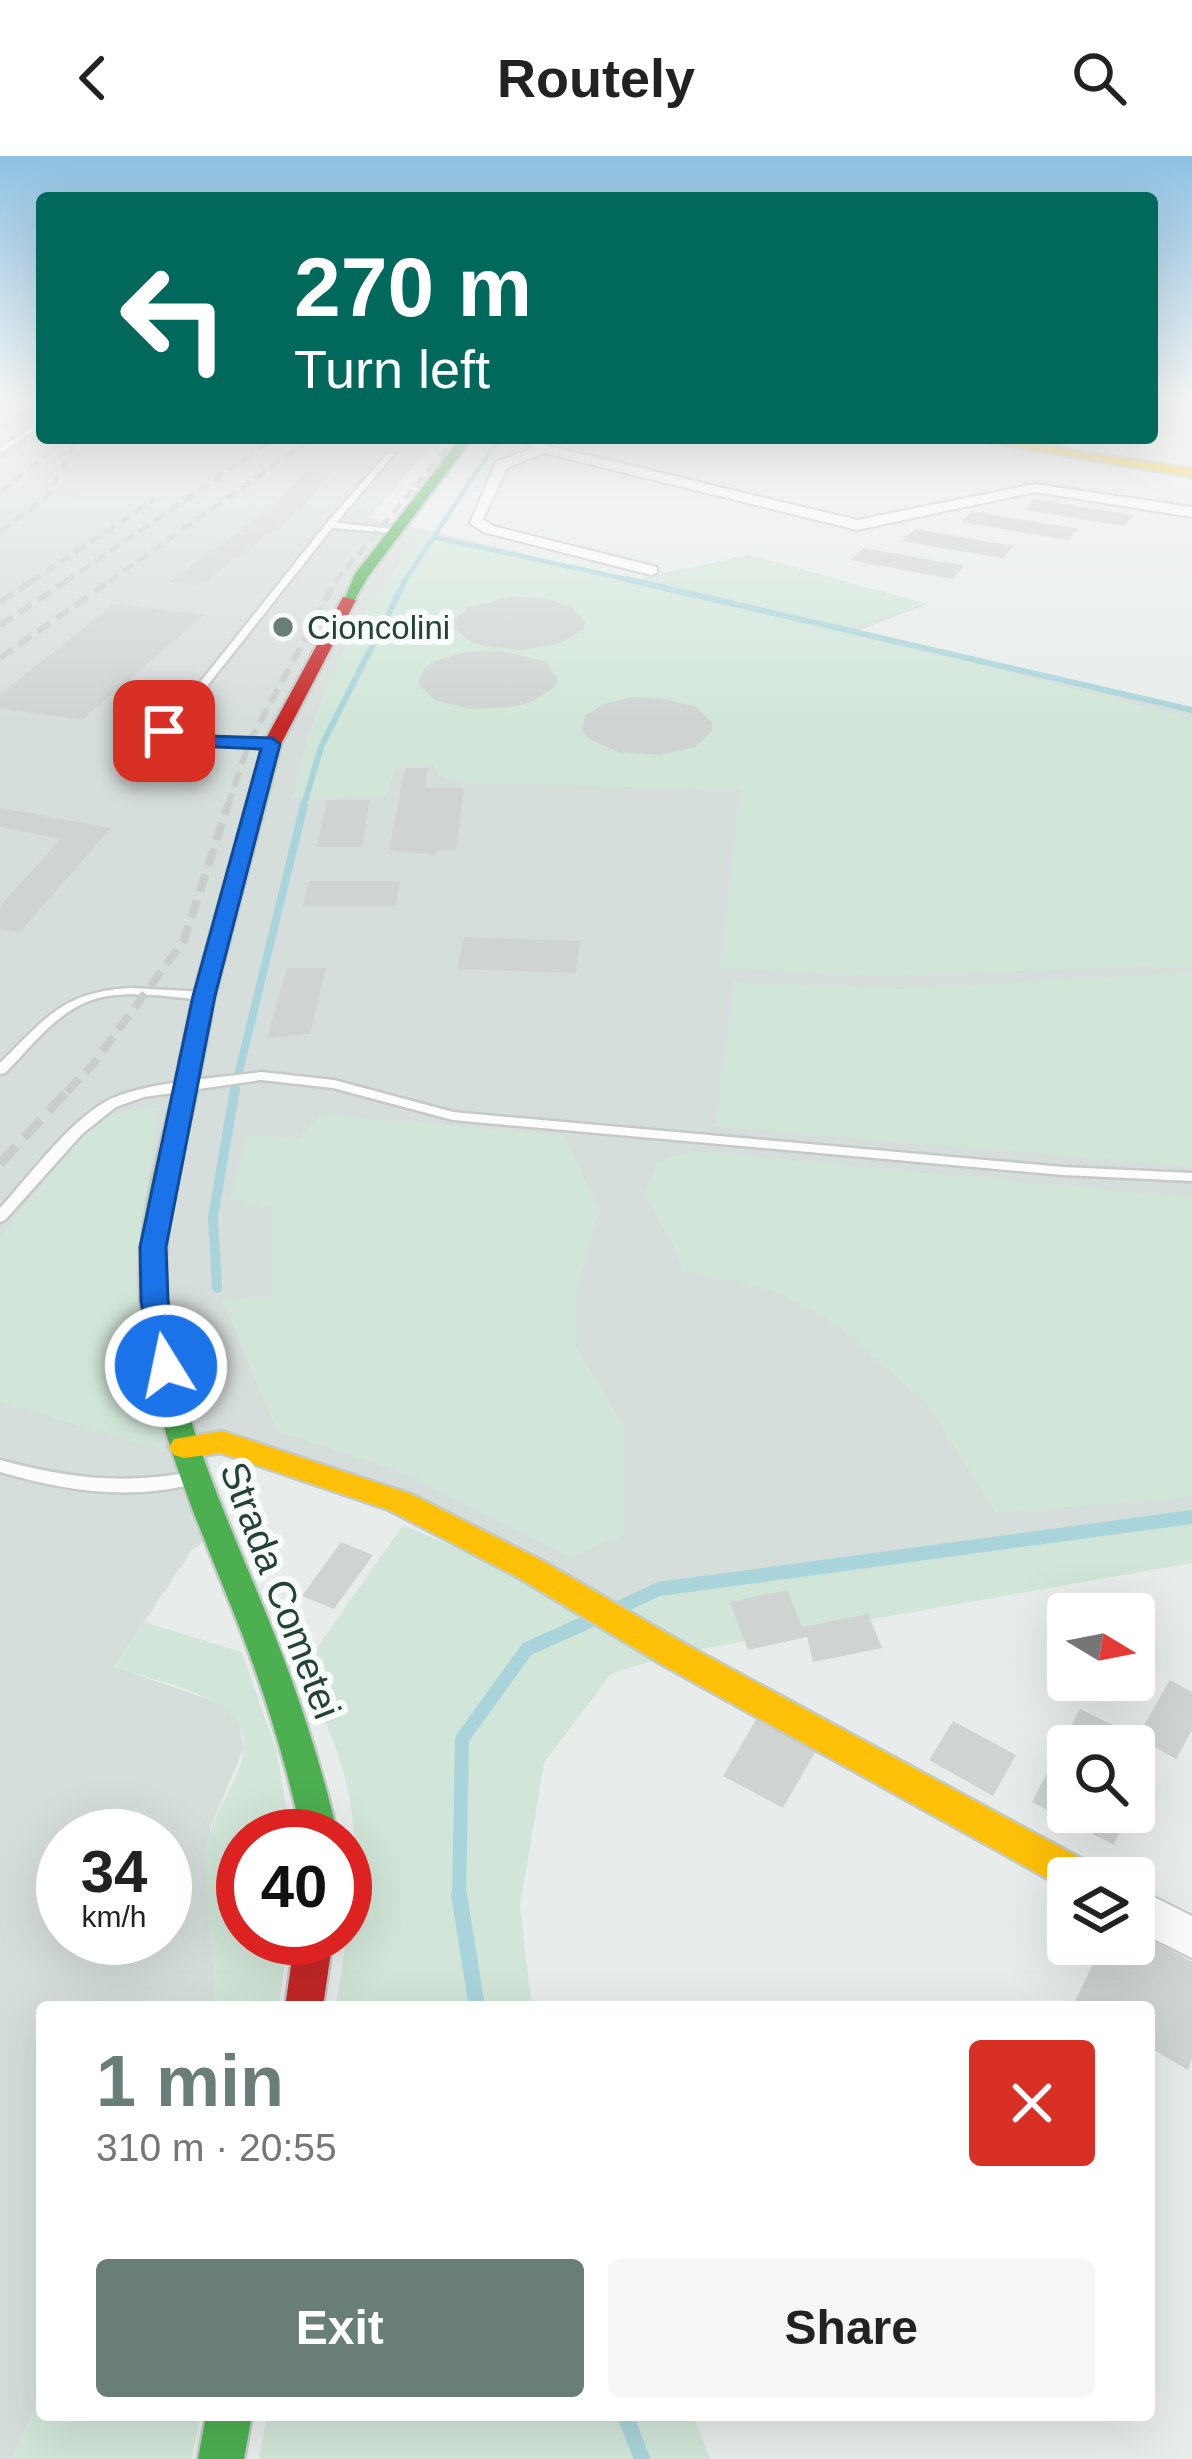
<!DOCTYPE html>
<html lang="en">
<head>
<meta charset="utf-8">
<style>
  body { margin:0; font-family:Arial,sans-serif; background:#f6f6f6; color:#222; height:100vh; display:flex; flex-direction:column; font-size:45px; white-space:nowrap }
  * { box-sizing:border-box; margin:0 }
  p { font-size:39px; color:#767676 }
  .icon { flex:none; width:66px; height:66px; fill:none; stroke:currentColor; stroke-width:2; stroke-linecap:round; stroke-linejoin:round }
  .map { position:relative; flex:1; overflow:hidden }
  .sheet { position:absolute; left:36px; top:1845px; width:1119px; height:420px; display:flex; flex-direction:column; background:#fff; border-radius:12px; box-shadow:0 12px 48px #0002 }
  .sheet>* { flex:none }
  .top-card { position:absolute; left:36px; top:36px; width:1122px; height:252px; border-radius:12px; box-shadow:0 12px 48px #0002; background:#00695c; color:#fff; overflow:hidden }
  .needle { width:78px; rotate:100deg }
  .fabs { position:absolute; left:1047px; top:1437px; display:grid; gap:24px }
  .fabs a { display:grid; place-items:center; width:108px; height:108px; border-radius:12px; background:#fff; box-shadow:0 12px 48px #0002; font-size:60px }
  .speed { position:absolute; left:36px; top:1653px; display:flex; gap:24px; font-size:60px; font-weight:700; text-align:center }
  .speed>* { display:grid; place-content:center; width:156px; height:156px; border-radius:50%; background:#fff; box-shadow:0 12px 48px #0002; line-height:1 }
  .speed small { font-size:30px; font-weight:400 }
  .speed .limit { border:18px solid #d22; background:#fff; color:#111 }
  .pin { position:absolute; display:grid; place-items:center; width:102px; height:102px; color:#fff; margin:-51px; border-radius:24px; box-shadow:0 6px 18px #0006 }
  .me { position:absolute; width:132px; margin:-66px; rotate:350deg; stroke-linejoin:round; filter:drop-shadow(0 0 9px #0008) }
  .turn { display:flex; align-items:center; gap:42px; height:252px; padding:0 60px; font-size:54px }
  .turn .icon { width:156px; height:156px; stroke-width:2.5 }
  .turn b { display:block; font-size:84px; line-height:102px }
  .round { display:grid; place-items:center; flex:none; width:126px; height:126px; border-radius:12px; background:#f6f6f6 }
  .head { display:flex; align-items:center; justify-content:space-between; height:204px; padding:0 60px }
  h1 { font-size:72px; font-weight:600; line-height:90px; color:#697e78 }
  .action { display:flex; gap:24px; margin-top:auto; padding:24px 60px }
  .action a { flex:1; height:138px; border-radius:12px; background:#697e78; color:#fff; font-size:48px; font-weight:600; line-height:138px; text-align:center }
  .action a+a { background:#f6f6f6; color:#222 }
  header { display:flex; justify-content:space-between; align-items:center; height:156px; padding:0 60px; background:#fff; font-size:54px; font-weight:600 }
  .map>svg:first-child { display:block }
</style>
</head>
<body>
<header><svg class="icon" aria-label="back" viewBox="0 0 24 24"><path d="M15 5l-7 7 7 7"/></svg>Routely<svg class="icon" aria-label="search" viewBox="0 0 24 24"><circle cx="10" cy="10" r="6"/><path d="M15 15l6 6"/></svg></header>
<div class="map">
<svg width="1192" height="2303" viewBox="0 0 1192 2303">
  <rect width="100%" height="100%" fill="#e8edeb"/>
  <!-- built -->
  <path fill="#d6dedb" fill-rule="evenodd" d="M0,244H42V282H439L369,361L634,424L748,399L927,448L860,474L1192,556V1361L659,1433L600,1455L509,1401L206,1285L218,1376L192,1394L114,1511L222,1548L239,1567L244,1592L210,1672L216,1851H42V2239L11,2303H0ZM63,1680H165V1782H63Z"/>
  <!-- green -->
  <g fill="#d1e6d8">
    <path d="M421,376L630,428L748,399L927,448L845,475L1192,562V809L880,820L720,812L740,634L476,627L439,620L433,608L396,611L386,639L292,643C318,528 352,470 421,376Z"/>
    <path d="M1192,816V1010L715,970L734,826L901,833Z"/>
    <path d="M159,951L134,1111L143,1202L165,1295L0,1246V1081L84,976L111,957Z"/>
    <path d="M322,959L564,979L599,1055L578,1127L576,1191L624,1270L623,1379L572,1401L406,1317L277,1275L222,1144L273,1142L271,1051L230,1044L247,979L299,982Z"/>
    <path d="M690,995L1192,1042V1341L996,1357L927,1248L836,1168L771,1134L682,1114L673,1088L644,1039L657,1007Z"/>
    <path d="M1192,1361V1407L673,1498L611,1518L544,1607L520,1750L532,1851H336C347,1775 366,1693 344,1618C334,1582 317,1547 302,1513L403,1369L600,1455L659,1433Z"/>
    <path d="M144,1466L242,1496L277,1596L291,1680H243V1782H288L279,1851H216C214,1804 202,1739 206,1695C210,1658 242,1622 244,1592C249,1540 152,1524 114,1512Z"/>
    <path d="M42,2239V2259H201L191,2303H11Z"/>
    <path d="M267,2259H693L710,2303H259Z"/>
  </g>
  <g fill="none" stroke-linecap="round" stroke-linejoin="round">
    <!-- stream-far5 -->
    <g stroke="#a9d4db" stroke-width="4.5">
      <path d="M433,381L640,426"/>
      <path d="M404,426L499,282"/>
    </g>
    <!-- stream-far4 -->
    <g stroke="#a9d4db" stroke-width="6">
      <path d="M626,423L1192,554"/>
      <path d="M303,652L321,591L406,423"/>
    </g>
    <!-- stream-far3 -->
    <path stroke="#a9d4db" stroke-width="8" d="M234,936L304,649"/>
    <!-- stream-far2 -->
    <path stroke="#a9d4db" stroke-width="10" d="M217,1132L213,1061L235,933"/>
    <!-- stream-far1 -->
    <g stroke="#a9d4db" stroke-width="14">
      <path d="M616,1453L659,1433L1192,1361"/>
      <path d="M459,1742L462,1583L527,1493L594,1463"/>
    </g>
    <!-- stream -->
    <g stroke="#a9d4db" stroke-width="16">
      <path d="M459,1739L477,1851"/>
      <path d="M625,2259L642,2303"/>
    </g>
  </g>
  <!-- building -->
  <g fill="#cfd4d2">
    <path d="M305,316L332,317L300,355L201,429L169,426L268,354Z"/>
    <path d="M1034,343L1133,359L1124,370L1024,354Z"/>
    <path d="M972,355L1078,373L1068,384L961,366Z"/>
    <path d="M915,373L1014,390L1003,402L902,385Z"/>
    <path d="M864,392L964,410L952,423L850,404Z"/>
    <path d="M514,441L547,443L573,452L585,466L582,474L561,487L523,494L484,490L469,485L453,471L454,464L468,451Z"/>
    <path d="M115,448L204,459L82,564L0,552V538Z"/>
    <path d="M501,495L546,506L557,522L555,531L531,546L513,551L470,553L434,544L418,528L424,512L435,505L465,496Z"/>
    <path d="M634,541L667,543L696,551L712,566V575L695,591L659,599L618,596L589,583L582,575L585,560L604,548Z"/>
    <path d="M405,612H428L425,632H464L456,694H437L436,699L389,694Z"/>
    <path d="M327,644H370L362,691H317Z"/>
    <path d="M0,652L111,672L20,776L0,773V750L61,683L0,671Z"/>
    <path d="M309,725H400L396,750H303Z"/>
    <path d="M464,781L580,785L576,817L457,813Z"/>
    <path d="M287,812H326L310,878L267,882Z"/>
    <path d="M341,1386L373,1399L334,1453L302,1440Z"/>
    <path d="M787,1434L802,1471L868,1458L882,1492L813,1506L807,1481L748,1494L730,1446Z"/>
    <path d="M1170,1524L1192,1536V1574L1176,1603L1137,1581Z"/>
    <path d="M1080,1553L1133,1579L1128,1590H1068V1656H1129L1114,1689L1032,1646Z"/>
    <path d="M757,1562L817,1593L783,1652L723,1620Z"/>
    <path d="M953,1565L1016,1599L993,1640L929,1604Z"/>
    <path d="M1134,1774L1192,1806V1903L1188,1914L1149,1891V1851L1074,1848L1102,1788H1134Z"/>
  </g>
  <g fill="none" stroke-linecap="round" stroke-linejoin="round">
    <defs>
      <g id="lane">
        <path d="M42,265V270L0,297V292Z"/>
        <path d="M388,297L394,298L336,367L393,373L396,377L332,372L169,578L272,585L277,588L275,590L159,582V578L327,367Z"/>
        <path d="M131,832L204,836L210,840L204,844C166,841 118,831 82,848C51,863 29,893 5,917L0,918V907C45,863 64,835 131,832Z"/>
        <path d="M261,916L334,924L453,956L1063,1011L1192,1017V1025L1063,1019L453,964L333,932L261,924L144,941L116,951L82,978L5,1064L0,1066V1052C31,1018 66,969 105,946C139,926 220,922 261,916Z"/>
        <path d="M0,1304C67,1322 122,1329 191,1316L197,1317L199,1322L197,1327C130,1345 65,1335 0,1316Z"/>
      </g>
      <g id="street">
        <path d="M518,282H535L549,290L857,364L1035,328L1192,351V361L1035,336L857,374L545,297L507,312L483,363L493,370L657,411V417L651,419L483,376L470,367L496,306L533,292Z"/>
        <path d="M1134,1731L1192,1760V1802L1134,1773Z"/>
      </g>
      <g id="fast">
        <path d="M461,282H473L367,422L353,447H343L355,418Z"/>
        <path d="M185,929L197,936C184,995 166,1055 166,1115C166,1242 230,1365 275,1480C301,1546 322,1611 338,1680H302C287,1611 267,1544 242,1478C198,1364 138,1241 140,1117C141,1055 160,995 173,936Z"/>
        <path d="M206,2259H252L244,2303H198Z"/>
      </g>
      <g id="slow">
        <path d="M963,282H993L1192,313V321Z"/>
        <path d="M222,1275L411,1338L541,1404L685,1488L1095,1710L1100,1722H1068V1734L661,1508L519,1422L389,1354L221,1297L184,1302L174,1299L169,1291L174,1283Z"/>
      </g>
      <g id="jam">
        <path d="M343,441L356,444L281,588L215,840L197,936L193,941H177L173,936L193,840L263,588Z"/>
        <path d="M295,1782H333L323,1851H285Z"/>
      </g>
    </defs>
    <!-- lane casing -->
    <use href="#lane" stroke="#c5cac8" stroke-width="5"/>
    <!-- street casing -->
    <use href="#street" stroke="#c5cac8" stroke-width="4"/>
    <!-- fast casing -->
    <use href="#fast" stroke="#c3cbc8" stroke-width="5"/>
    <!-- slow casing -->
    <use href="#slow" stroke="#c3cbc8" stroke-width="5"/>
    <!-- jam casing -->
    <use href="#jam" stroke="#c3cbc8" stroke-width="5"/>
    <!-- lane -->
    <use href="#lane" fill="#fcfcfc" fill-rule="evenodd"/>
    <!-- street -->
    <use href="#street" fill="#fcfcfc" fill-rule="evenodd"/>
    <!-- fast -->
    <use href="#fast" fill="#4caf50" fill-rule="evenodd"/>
    <!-- slow -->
    <use href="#slow" fill="#ffc107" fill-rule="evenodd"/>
    <!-- jam -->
    <use href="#jam" fill="#c62828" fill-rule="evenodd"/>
    <!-- rail-far3 -->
    <g stroke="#c9cdcc" stroke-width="4.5" stroke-dasharray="12 6" stroke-linecap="butt">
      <path d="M0,272L42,249"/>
      <path d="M0,301L42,276"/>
      <path d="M0,336L68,282"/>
      <path d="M0,376L47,340L78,282"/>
      <path d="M30,426L155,343"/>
      <path d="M65,426L276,282"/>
      <path d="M108,426L313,282"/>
      <path d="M335,426L456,282"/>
    </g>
    <!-- rail-far2 -->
    <g stroke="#c9cdcc" stroke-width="6" stroke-dasharray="15 8" stroke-linecap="butt">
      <path d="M0,446L35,423"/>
      <path d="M0,470L69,423"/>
      <path d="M0,502L113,423"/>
      <path d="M227,652L249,587L337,423"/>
    </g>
    <!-- rail-far1 -->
    <path stroke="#c9cdcc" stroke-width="8" stroke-dasharray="18 9" stroke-linecap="butt" d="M67,936L94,907L184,784L228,649"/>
    <!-- rail -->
    <path stroke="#c9cdcc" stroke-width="9" stroke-dasharray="24 12" stroke-linecap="butt" d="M0,1008L69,933"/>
  </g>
  <!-- sky -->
  <linearGradient id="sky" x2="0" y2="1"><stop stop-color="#8fc1e3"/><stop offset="0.43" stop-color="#f5f7f6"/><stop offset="1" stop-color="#f5f7f6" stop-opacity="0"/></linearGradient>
  <rect width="1192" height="567" fill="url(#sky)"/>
  <!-- route -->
  <path fill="#1a73e8" stroke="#114b97" stroke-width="3" d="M164,570L175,579L272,582L280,588L215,840L166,1091L168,1144L180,1210L166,1220L151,1210L141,1144L140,1091L193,840L261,593L172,589L153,580Z"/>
  <!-- markers -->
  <circle fill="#697e78" stroke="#f7fbf9" stroke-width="4.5" cx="283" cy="471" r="12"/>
  <g text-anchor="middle" stroke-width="12" stroke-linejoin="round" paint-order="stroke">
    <!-- far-poi labels -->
    <g font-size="33" fill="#24423a" stroke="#f7fbf9" text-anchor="start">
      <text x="307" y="483">Cioncolini</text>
    </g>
    <!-- street labels -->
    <g font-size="39" fill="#24423a" stroke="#f7fbf9">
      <text transform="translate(281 1434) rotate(69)" y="14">Strada Cometei</text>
    </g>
  </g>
</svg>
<div class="fabs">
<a><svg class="needle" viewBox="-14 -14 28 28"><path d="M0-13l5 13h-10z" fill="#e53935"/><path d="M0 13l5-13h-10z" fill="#767676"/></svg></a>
<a><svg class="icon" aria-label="search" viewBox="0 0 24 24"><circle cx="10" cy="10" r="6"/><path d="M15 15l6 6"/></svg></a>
<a><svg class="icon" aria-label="layers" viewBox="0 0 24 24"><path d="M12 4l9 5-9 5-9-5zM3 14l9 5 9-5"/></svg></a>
</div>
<div class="speed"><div>34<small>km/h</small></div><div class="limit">40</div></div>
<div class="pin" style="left:164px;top:575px;background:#d93025"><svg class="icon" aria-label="arrive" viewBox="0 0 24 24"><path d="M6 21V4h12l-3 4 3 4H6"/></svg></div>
<svg class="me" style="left:166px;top:1210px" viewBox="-20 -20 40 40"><circle r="17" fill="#1a73e8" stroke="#fff" stroke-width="3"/><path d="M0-11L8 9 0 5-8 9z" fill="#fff"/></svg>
<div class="top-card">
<div class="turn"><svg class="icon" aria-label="left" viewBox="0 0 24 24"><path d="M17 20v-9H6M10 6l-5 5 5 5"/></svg><div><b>270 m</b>Turn left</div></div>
</div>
<section class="sheet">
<div class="head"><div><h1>1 min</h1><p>310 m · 20:55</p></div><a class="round" style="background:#d93025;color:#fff"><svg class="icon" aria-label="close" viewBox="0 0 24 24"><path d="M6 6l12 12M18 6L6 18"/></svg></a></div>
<div class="action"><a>Exit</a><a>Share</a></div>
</section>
</div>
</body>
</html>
